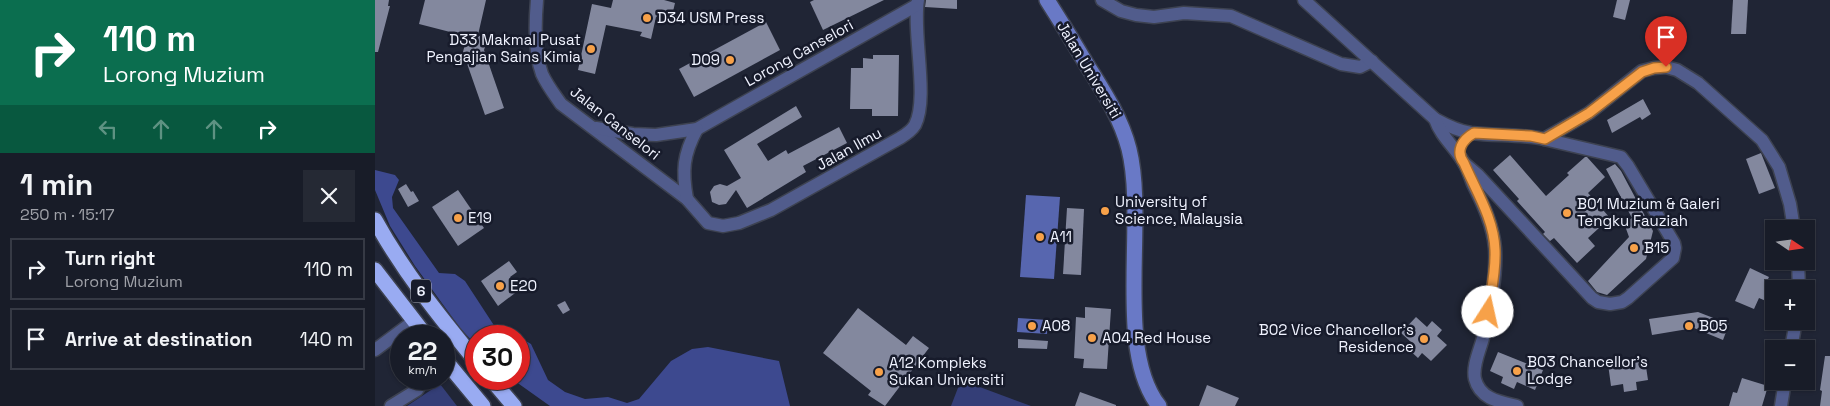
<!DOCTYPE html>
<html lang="en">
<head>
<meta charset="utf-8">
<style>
  body { margin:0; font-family:"Space Grotesk",sans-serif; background:#252934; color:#f1f3f6; height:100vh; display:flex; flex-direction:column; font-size:19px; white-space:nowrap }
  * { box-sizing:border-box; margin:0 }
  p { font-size:16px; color:#9fa1a8 }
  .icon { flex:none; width:28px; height:28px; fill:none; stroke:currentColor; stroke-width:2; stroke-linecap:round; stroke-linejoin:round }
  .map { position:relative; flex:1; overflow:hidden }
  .details { display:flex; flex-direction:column; background:#181c28; width:375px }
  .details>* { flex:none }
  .hud { background:#0b6e4f; color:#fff; overflow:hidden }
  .needle { width:32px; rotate:103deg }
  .fabs { position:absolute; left:1390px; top:220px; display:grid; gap:10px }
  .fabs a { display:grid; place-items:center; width:50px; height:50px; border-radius:0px; background:#181c28; box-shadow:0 1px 4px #0004,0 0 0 1px #363a45; font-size:25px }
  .speed { position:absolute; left:15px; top:325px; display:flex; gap:10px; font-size:25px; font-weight:700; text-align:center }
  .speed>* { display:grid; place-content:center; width:65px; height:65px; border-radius:50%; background:#181c28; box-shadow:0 1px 4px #0004,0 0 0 1px #363a45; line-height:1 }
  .speed small { font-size:12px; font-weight:400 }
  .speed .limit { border:8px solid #d22; background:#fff; color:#111 }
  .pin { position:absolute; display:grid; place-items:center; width:42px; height:42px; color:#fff; margin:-51px -21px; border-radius:50% 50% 50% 0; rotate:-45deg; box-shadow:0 0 5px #0007 }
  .pin .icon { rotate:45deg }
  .me { position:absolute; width:55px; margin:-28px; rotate:10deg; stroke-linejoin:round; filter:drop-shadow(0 0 4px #0008) }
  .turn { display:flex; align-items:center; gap:18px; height:105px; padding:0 20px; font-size:22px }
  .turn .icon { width:65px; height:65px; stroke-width:2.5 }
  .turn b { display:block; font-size:35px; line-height:42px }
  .lanes { display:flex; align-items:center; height:48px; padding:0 20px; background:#0003; justify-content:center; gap:25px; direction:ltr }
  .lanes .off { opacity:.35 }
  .round { display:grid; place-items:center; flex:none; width:52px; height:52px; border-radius:0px; background:#252934 }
  .headline { display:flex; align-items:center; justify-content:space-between; height:85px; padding:0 20px }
  h1 { font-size:30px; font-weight:800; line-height:38px }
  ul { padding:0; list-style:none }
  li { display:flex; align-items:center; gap:15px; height:62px; margin:0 10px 8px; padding:0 10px; border:2px solid #363a45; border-radius:0px }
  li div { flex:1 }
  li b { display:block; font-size:19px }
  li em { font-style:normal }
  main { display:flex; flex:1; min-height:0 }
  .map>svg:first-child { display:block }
</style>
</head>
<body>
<main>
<section class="details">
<div class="hud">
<div class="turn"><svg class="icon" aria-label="right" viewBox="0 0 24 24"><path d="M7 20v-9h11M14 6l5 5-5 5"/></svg><div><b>110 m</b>Lorong Muzium</div></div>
<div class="lanes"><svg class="icon off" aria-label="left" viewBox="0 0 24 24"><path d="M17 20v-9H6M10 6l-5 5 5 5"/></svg><svg class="icon off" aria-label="ahead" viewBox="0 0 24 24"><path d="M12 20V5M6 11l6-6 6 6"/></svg><svg class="icon off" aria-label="ahead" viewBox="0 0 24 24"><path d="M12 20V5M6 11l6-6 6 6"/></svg><svg class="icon" aria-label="right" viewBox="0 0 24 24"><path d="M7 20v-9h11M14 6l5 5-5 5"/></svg></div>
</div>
<div class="headline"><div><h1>1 min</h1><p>250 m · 15:17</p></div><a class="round"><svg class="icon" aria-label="close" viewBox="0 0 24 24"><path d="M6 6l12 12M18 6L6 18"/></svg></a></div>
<ul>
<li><svg class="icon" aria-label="right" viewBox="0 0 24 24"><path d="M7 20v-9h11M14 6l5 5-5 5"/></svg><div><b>Turn right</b><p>Lorong Muzium</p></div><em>110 m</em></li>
<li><svg class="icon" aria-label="arrive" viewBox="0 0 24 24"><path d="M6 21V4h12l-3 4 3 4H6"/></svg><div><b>Arrive at destination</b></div><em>140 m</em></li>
</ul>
</section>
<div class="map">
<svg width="1455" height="406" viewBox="0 0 1455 406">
  <rect width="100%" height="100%" fill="#202535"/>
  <!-- green -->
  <g fill="#343e77">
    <path d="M586,380L656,406H576Z"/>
    <path d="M65,384L82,406H32Z"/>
  </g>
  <!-- forest -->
  <g fill="#3d498f">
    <path d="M0,170L20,175L24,180L17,197L18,208L64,273L80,274L90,281L122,330L141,336H101V345L85,328L40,266L15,226L0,190Z"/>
    <path d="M144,337L156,344L173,380L190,392L210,399L233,397L252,403L264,399L296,361L317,349L333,347L404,361L415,406H175L137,379H144Z"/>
  </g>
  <!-- water -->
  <g fill="#5766af">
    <path d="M651,195L685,197L679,279L645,277Z"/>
    <path d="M643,318L673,320L672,334L642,332Z"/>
  </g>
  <!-- building -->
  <g fill="#83889e">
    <path d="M0,0H14L13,6H15L3,52H0Z"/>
    <path d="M50,0H111L103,35L112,41L109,50L129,108L110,115L88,52L91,40L78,37L79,33L44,24Z"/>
    <path d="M238,0H289L300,3L296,20L281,17L276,39L265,36L267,32L231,25L220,74L203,70L217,4L236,8Z"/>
    <path d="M439,0H509L448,30L435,2Z"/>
    <path d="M551,0H582V9L550,7Z"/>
    <path d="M1242,0H1255L1250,20L1238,17Z"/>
    <path d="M1358,0H1373L1371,34H1356Z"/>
    <path d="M391,22L405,50L319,97L304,69Z"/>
    <path d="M498,55H524L523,116H497V109H475L476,68H488V58L498,59Z"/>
    <path d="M1268,99L1276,114L1267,120L1265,117L1237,133L1232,120Z"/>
    <path d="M421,106L427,117L382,144L393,161L411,150L413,154L464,127L472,143L428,166L431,172L372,208L361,190L351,204L344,205L337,202L335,192L339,186L345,184L352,186L366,178L349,150Z"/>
    <path d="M1386,153L1400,188L1384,194L1371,159Z"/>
    <path d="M1135,155L1171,196L1194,175L1192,173L1210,157H1212L1230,177L1213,193L1235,218L1213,238L1220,246L1202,263L1179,238L1175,241L1168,234L1170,232L1142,201L1144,199L1118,170Z"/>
    <path d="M1240,164L1246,171L1278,231L1271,259L1232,295L1222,292L1213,281L1254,237L1249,223L1257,218L1231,169Z"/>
    <path d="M31,184L36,192L38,191L44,201L33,207L23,189Z"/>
    <path d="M83,190L109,228L83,246L57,207Z"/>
    <path d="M692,208L709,209L706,275L688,274Z"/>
    <path d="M134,261L142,272L135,277L144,290L123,306L106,281Z"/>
    <path d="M1375,268L1394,277L1389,287L1396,290L1391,301L1384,298L1379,309L1360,301Z"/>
    <path d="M190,301L195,310L188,314L182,305Z"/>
    <path d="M710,307L736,309L732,369L708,368L709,359L699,358L701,317L710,318Z"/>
    <path d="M483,308L531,345L538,336L554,348L510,406L493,395L496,391L448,353Z"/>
    <path d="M1323,312L1354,324L1348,340L1319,328L1277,335L1274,319Z"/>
    <path d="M1041,317L1052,327L1057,321L1067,330L1062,336L1072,345L1056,361L1047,353L1043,358L1031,347L1036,342L1026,333Z"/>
    <path d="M643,339L673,341L672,349L643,348Z"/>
    <path d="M1123,352L1168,370L1160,390L1142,382L1139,389L1126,383L1128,377L1115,371Z"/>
    <path d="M1450,356H1455V406H1445L1447,391L1445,390Z"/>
    <path d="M1270,360L1273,380L1261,382L1262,390L1249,392L1248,384L1236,386L1233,364Z"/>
    <path d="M1367,378L1393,386L1387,406H1354L1358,392L1362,393Z"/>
    <path d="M832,385L864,398L860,406H824Z"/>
    <path d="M705,392L741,405V406H700Z"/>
  </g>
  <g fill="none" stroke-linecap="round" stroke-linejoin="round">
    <defs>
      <g id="street">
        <path d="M162,0C160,23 159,52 167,74C172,85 179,94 186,104L312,199L333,223L348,226L364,223L396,210L525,138C530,135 537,130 540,125C554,98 537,32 543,0"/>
        <path d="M727,0L746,11L761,15L779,17L809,13L856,16L966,64L985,67L997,61"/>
        <path d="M929,0L1060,119C1071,125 1083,131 1096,133C1120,136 1145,134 1169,139L1214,113L1267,71L1279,68L1291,67L1302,70L1323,83L1387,140L1404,167L1415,204L1419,229"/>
        <path d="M1060,119C1066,137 1080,147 1089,163C1093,169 1095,177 1098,184C1108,204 1118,225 1120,248C1122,277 1115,310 1108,338C1105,350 1097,366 1100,379C1105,399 1125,402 1142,406"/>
        <path d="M221,128L258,134L281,135L322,129L542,5"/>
        <path d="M1089,163L1103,175L1217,298L1223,302L1235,304L1247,302L1253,298L1298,258L1300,248L1299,243L1253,166L1246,157L1169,139"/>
        <path d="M312,199C307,171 308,155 322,129"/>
        <path d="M1423,261L1424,289"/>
        <path d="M1416,349L1421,321"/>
        <path d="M0,350L39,321"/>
        <path d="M16,406L42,390L49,379"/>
        <path d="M1406,406L1410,381"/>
      </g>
      <path id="secondary" d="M672,0C686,22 699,43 712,65C729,92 746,118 754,149C772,221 739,349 784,406"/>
      <g id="highway">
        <path d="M0,220C28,271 64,316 101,361"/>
        <path d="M0,270L51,336"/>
        <path d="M69,359L108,406"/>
        <path d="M116,379L139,406"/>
      </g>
    </defs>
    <!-- street casing -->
    <use href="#street" stroke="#3d4251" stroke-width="15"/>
    <!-- secondary casing -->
    <use href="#secondary" stroke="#3d4251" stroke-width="18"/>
    <!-- highway casing -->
    <use href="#highway" stroke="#3d4251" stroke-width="18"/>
    <!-- street -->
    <use href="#street" stroke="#515c8c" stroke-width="12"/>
    <!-- secondary -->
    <use href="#secondary" stroke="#6979c6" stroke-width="15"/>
    <!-- highway -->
    <use href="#highway" stroke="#99abf2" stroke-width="15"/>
  </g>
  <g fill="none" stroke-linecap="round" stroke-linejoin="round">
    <defs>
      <path id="route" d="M1113,312C1116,292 1121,271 1120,250C1119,219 1101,191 1089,163C1080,151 1087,140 1099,133L1156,136L1170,139L1214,113L1267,72L1279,68L1291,67"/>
    </defs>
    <!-- route casing -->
    <use href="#route" stroke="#a1692f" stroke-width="12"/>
    <!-- route -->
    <use href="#route" stroke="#f7a149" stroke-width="9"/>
  </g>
  <!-- markers -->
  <g fill="#f7a149" stroke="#171b2b" stroke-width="2">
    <circle cx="272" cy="18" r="5"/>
    <circle cx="216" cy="49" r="5"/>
    <circle cx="355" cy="60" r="5"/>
    <circle cx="730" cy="211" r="5"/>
    <circle cx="1192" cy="213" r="5"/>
    <circle cx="83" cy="218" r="5"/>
    <circle cx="665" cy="237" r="5"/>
    <circle cx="1259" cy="248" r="5"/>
    <circle cx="125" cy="286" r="5"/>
    <circle cx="657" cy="326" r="5"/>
    <circle cx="1314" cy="326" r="5"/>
    <circle cx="717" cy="338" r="5"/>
    <circle cx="1049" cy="339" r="5"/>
    <circle cx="1142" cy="371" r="5"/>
    <circle cx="504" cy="372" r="5"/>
  </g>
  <g text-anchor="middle" stroke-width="5" stroke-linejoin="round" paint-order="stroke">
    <!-- shield labels -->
    <rect fill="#171b2b" stroke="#afb2bf" stroke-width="1" x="36" y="279.5" width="20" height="23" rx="4"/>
    <g font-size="14" font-weight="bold" fill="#f0f3ff">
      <text x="46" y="296">6</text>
    </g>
    <!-- poi labels -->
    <g font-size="15" fill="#f0f3ff" stroke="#171b2b" text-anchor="start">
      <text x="282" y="23">D34 USM Press</text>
      <text x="206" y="45" text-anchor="end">D33 Makmal Pusat<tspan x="206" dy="17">Pengajian Sains Kimia</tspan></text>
      <text x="345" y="65" text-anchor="end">D09</text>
      <text x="740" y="207">University of<tspan x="740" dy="17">Science, Malaysia</tspan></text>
      <text x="1202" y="209">B01 Muzium &amp; Galeri<tspan x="1202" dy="17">Tengku Fauziah</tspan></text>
      <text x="93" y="223">E19</text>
      <text x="675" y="242">A11</text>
      <text x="1269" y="253">B15</text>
      <text x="135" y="291">E20</text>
      <text x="667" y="331">A08</text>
      <text x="1324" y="331">B05</text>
      <text x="1039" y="335" text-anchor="end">B02 Vice Chancellor's<tspan x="1039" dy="17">Residence</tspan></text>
      <text x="727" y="343">A04 Red House</text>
      <text x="1152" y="367">B03 Chancellor's<tspan x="1152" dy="17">Lodge</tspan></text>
      <text x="514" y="368">A12 Kompleks<tspan x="514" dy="17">Sukan Universiti</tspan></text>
    </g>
    <!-- street labels -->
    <g font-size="15" fill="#f0f3ff" stroke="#171b2b">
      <text transform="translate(424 53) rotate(-29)" y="5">Lorong Canselori</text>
      <text transform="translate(714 70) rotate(59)" y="5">Jalan Universiti</text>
      <text transform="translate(240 123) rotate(38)" y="5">Jalan Canselori</text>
      <text transform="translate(474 149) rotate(-29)" y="5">Jalan Ilmu</text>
    </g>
  </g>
</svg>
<div class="fabs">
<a><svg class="needle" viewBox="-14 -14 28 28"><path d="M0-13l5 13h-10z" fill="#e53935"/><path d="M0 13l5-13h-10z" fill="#9fa1a8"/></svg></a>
<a>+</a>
<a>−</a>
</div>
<div class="speed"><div>22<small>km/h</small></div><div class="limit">30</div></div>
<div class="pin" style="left:1291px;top:67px;background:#d93025"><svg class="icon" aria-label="arrive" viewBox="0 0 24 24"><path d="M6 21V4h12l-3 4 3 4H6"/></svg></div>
<svg class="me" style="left:1113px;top:312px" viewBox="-20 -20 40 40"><circle r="19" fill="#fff"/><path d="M0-13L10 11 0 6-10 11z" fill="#f7a149"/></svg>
</div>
</main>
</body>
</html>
